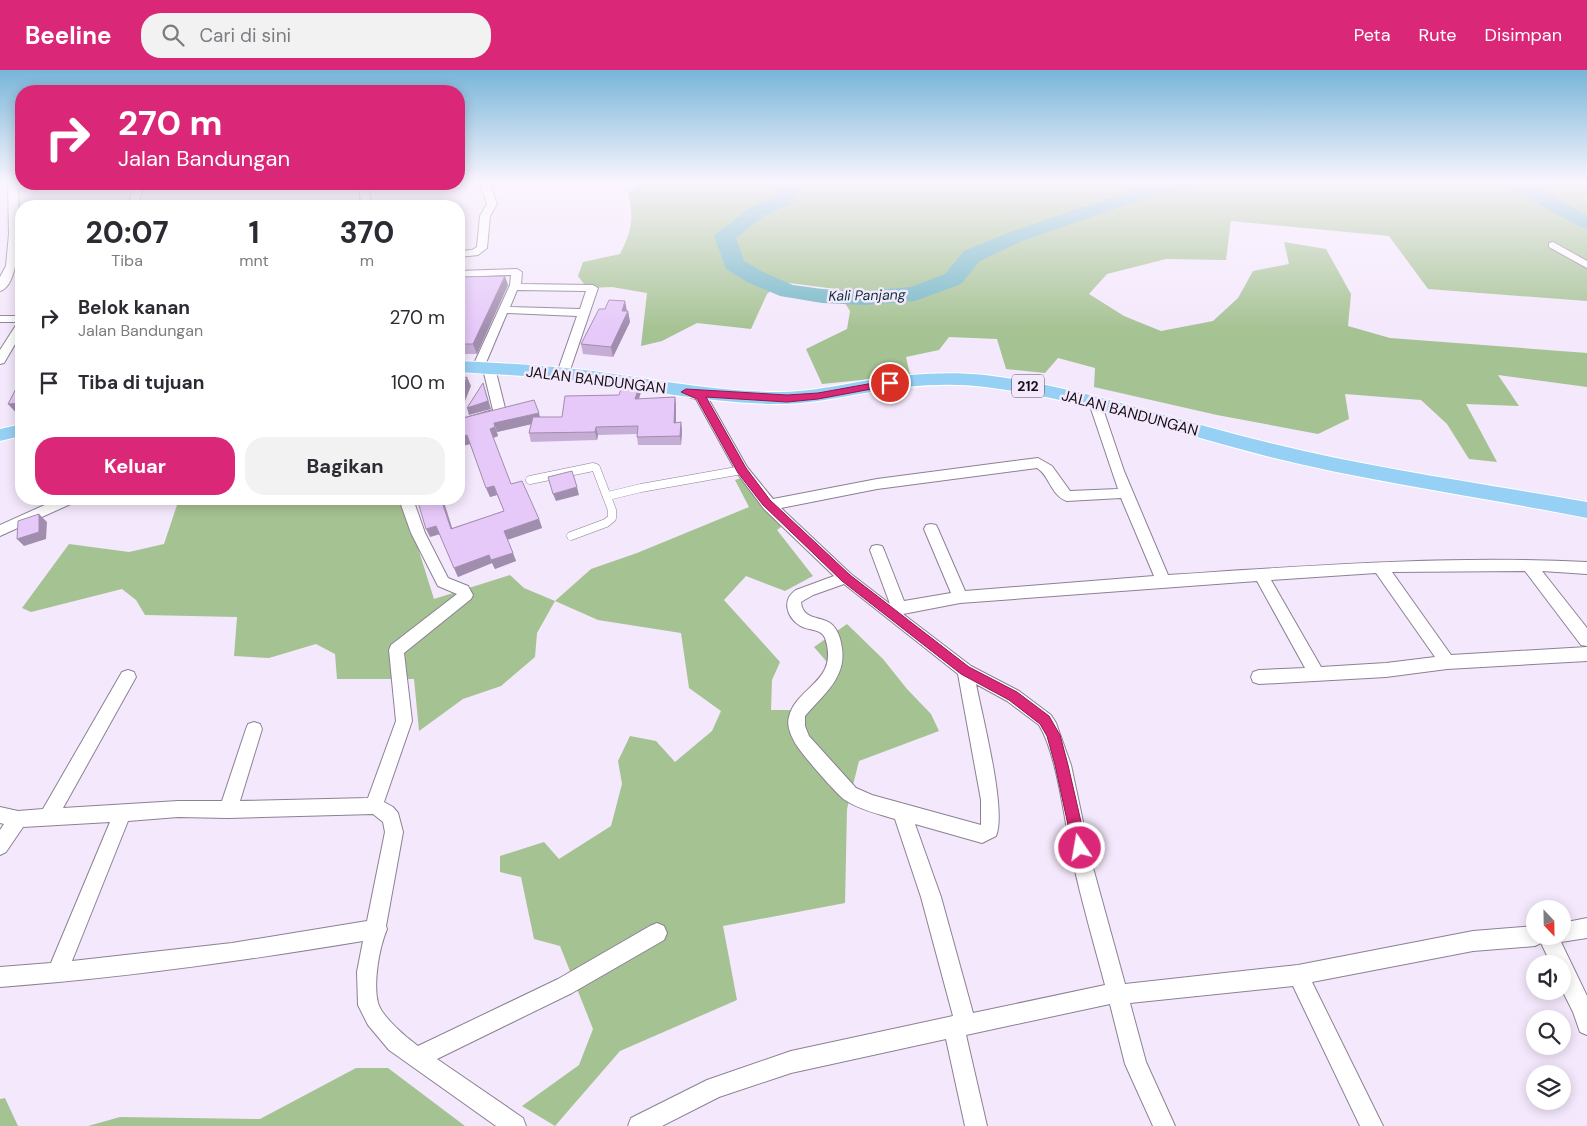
<!DOCTYPE html>
<html lang="id">
<head>
<meta charset="utf-8">
<style>
  body { margin:0; font-family:"DM Sans",sans-serif; background:#f2f2f3; color:#2b2b33; height:100vh; display:flex; flex-direction:column; font-size:19px; white-space:nowrap }
  * { box-sizing:border-box; margin:0 }
  p { font-size:16px; color:#7c7c81 }
  .icon { flex:none; width:28px; height:28px; fill:none; stroke:currentColor; stroke-width:2; stroke-linecap:round; stroke-linejoin:round }
  .map { position:relative; flex:1; overflow:hidden }
  .side { position:absolute; left:15px; top:130px; width:450px; height:305px; display:flex; flex-direction:column; background:#fff; border-radius:20px; box-shadow:0 2px 12px #0003 }
  .side>* { flex:none }
  .hud { position:absolute; left:15px; top:15px; width:450px; height:105px; border-radius:20px; box-shadow:0 2px 12px #0003; background:#db2777; color:#fff; overflow:hidden }
  .needle { width:32px; rotate:158deg }
  .controls { position:absolute; left:1526px; top:830px; display:grid; gap:10px }
  .controls a { display:grid; place-items:center; width:45px; height:45px; border-radius:50%; background:#fff; box-shadow:0 2px 12px #0003; font-size:25px }
  .pin { position:absolute; display:grid; place-items:center; width:42px; height:42px; color:#fff; margin:-21px; border:2px solid #fff; border-radius:50%; box-shadow:0 1px 5px #0007 }
  .me { position:absolute; width:55px; margin:-28px; rotate:348deg; stroke-linejoin:round; filter:drop-shadow(0 0 4px #0008) }
  .turn { display:flex; align-items:center; gap:18px; height:105px; padding:0 20px; font-size:22px }
  .turn .icon { width:65px; height:65px; stroke-width:2.5 }
  .turn b { display:block; font-size:35px; line-height:42px }
  .eta { display:flex; justify-content:space-evenly; align-items:center; height:85px; text-align:center }
  .eta b { font-size:30px; font-weight:700; line-height:35px }
  .button { display:flex; gap:10px; margin-top:auto; padding:10px 20px }
  .button a { flex:1; height:58px; border-radius:20px; background:#db2777; color:#fff; font-size:20px; font-weight:700; line-height:58px; text-align:center }
  .button a+a { background:#f2f2f3; color:#2b2b33 }
  ul { padding:0; list-style:none }
  li { display:flex; align-items:center; gap:15px; height:65px; padding:0 20px }
  li div { flex:1 }
  li b { display:block; font-size:19px }
  li em { font-style:normal }
  header { display:flex; align-items:center; gap:30px; box-sizing:border-box; height:70px; padding:0 25px; background:#db2777; color:#fff }
  header strong { font-size:24px }
  nav { display:flex; gap:28px; margin-inline-start:auto; font-size:18px }
  .search { width:350px; height:45px; background:#f2f2f3; display:flex; align-items:center; gap:12px; box-sizing:border-box; padding:0 18px; border-radius:20px; color:#7c7c81; font-size:19px }
  .map>svg:first-child { display:block }
</style>
</head>
<body>
<header>
<strong>Beeline</strong>
<div class="search"><svg class="icon" aria-label="search" viewBox="0 0 24 24"><circle cx="10" cy="10" r="6"/><path d="M15 15l6 6"/></svg>Cari di sini</div>
<nav><a>Peta</a><a>Rute</a><a>Disimpan</a></nav>
</header>
<div class="map">
<svg width="1587" height="1056" viewBox="0 0 1587 1056">
  <rect width="100%" height="100%" fill="#f4e8fc"/>
  <!-- forest -->
  <g fill="#a5c292">
    <path d="M637,113H1587V231L1428,219L1389,166L1231,151L1226,190L1166,189L1107,204L1089,224L1124,246L1161,261L1213,251L1238,228L1253,201L1289,194L1284,172L1326,179L1351,224L1348,256L1390,268L1587,283V317L1498,305L1519,336L1466,334L1497,392L1469,389L1447,354L1421,330L1345,324L1349,349L1318,364L1217,345L1094,317L1095,298L1058,288L1045,303L1006,299L997,269L949,267L939,280L906,287L910,305L822,314L806,279L847,259L850,241L836,219L781,212L767,224L751,259L697,253L662,271L641,276L647,223L612,217L587,218L578,206L583,192L620,184C632,161 634,148 628,123L638,115Z"/>
    <path d="M753,404L792,449L777,460L813,506L785,521L746,506L724,530L780,592L772,610L771,640H809L839,606L814,577L847,554L883,589L907,619L931,644L939,661L859,691L847,739L845,833L723,856L737,930L620,981L555,1056L522,1036L579,995L593,959L560,876L534,869L521,807L500,802V786L544,772L559,789L611,756L622,714L618,691L630,666L656,671L675,692L712,661L721,641L689,618L681,563L598,550L555,531L537,563L535,587L501,616L463,629L419,661L414,609H337L335,584L316,574L269,588L234,586L237,547L145,545L136,530L122,519L31,542L22,538L69,474L129,482L164,474L179,429H399L412,459L434,529L510,505L524,518L555,531L591,499L637,483L749,437L735,410Z"/>
    <path d="M356,998H388L465,1056H88L120,1047L260,1049Z"/>
    <path d="M5,1028L18,1056H0V1029Z"/>
  </g>
  <g fill="none" stroke-linecap="round" stroke-linejoin="round">
    <!-- river -->
    <g fill="#71b6c3" fill-rule="evenodd">
      <path d="M779,113H799L792,133L764,146L736,168L744,191L763,202L793,215L822,219L864,221L911,217L945,204L964,181L1008,163L1153,113H1197L1194,117L1163,122L1022,171L980,191L961,214L915,231L864,235L822,233L780,226L747,212L726,199L714,166L718,162L750,138L776,126Z"/>
      <path d="M1504,113H1529L1587,145V159L1580,157L1507,117Z"/>
    </g>
    <defs>
      <g id="lane">
        <path d="M530,410L593,397L596,398L612,440V448L606,453L571,466"/>
        <path d="M608,426L641,418L742,400"/>
      </g>
      <g id="street">
        <path d="M8,113H18C18,133 24,215 0,221V207L6,196L9,164Z"/>
        <path d="M480,113H490L497,134L490,146L487,178L478,185L459,187V181L472,180L477,177L480,146L487,134Z"/>
        <path d="M134,114H144L138,136H128Z"/>
        <path d="M370,114H384L369,120L371,132H380L389,136H347L349,134L361,132L359,119Z"/>
        <path d="M1553,172L1587,191V198L1549,177V173Z"/>
        <path d="M517,199L522,202L521,214L593,215L598,218L569,303L563,307L557,303L577,246L507,243L485,295H493L495,298L506,342L504,345L459,358V350L493,340L483,299L478,302L472,298L510,215L511,205L459,207V201ZM517,220L586,221L580,239L510,237Z"/>
        <path d="M0,246H21V264L4,293L0,294V280L18,252H0Z"/>
        <path d="M686,318L705,323L747,397L773,429L877,409L1038,388L1052,396L1070,421L1118,419L1088,330L1094,326L1100,330L1124,401L1168,505C1308,496 1447,485 1587,492V504L1542,501L1587,558V576L1581,575L1525,501L1392,502L1451,585L1587,577V591L1447,599L1386,607L1259,614L1253,612L1251,607L1253,602L1259,600L1305,598L1257,511L960,533L903,544L971,596L1019,621L1051,645L1056,653L1071,695L1092,794L1125,914L1298,895L1473,861L1535,856V866H1562V853L1587,848V868L1561,872L1587,926V965L1580,962L1573,942L1562,920V894H1551L1541,873L1535,876L1473,881L1312,912L1383,1056H1360L1293,916L1130,933L1146,992L1175,1056H1153L1125,994L1110,934L966,965L987,1056H965L946,969L791,1003L719,1027L662,1056H628L631,1048L707,1010L791,981L953,946L921,827L895,749C879,744 860,740 845,730C838,726 802,684 797,676C792,668 786,656 789,647C796,616 840,612 825,568C821,558 807,561 799,555C786,546 782,529 796,520L834,506L764,439L737,403L696,329L682,325L680,322ZM1037,398C1050,406 1051,426 1067,431L1121,428L1154,506L965,521L938,459L936,455L931,454L926,455L924,459L951,523L904,531L884,480L882,476L877,475L872,476L870,480L890,534L851,504L781,438L877,419ZM1376,503L1435,587L1386,593L1321,597L1271,510ZM844,514L958,604L981,730V755L872,725L856,718L809,666L805,656V646C824,624 849,606 841,573C840,566 836,557 830,553C819,546 803,550 801,532L813,525ZM976,614L1007,631L1039,655C1058,686 1065,755 1073,792C1082,833 1094,874 1105,915L973,943L941,827L915,754L982,773L996,766C1007,741 982,645 976,614Z"/>
        <path d="M58,429H77L75,432L0,466V455Z"/>
        <path d="M399,429H413L425,463L448,508L468,516L473,525L471,529L404,583L412,651L384,732L393,737L398,743L403,762L386,856L387,859C379,878 373,913 378,933C382,947 406,967 418,976L558,909L650,856L657,853L664,856L667,863L664,870L572,923L437,989L523,1048L526,1056H496L389,980L368,955L358,935L357,902L363,871C243,891 122,908 0,917V897L51,893L110,752L23,757L6,782L0,785V760L4,754L0,753V737L18,741L43,739L122,602L128,600L134,602L136,607L63,738L178,731H222L246,659L248,654L254,652L260,654L262,659L240,731L368,728L396,651L389,580L391,575L457,524L438,516L411,463ZM373,744L383,752L385,762L367,851L232,873L72,891L128,751L178,747L228,748Z"/>
      </g>
      <g id="primary">
        <path d="M459,291C501,293 543,295 585,300C648,308 710,321 773,322C806,323 838,315 870,310C908,304 947,301 985,305C1083,317 1175,350 1270,373C1375,399 1481,413 1587,432V448C1482,427 1375,413 1270,387C1175,363 1083,329 985,317C945,312 905,316 865,323C835,328 805,335 774,334C710,333 648,320 585,312C543,306 501,305 459,302Z"/>
        <path d="M21,354V366L0,371V359Z"/>
      </g>
    </defs>
    <!-- lane casing -->
    <use href="#lane" stroke="#8c8193" stroke-width="9"/>
    <!-- street casing -->
    <use href="#street" stroke="#8c8193" stroke-width="2"/>
    <!-- primary casing -->
    <use href="#primary" stroke="#fff" stroke-width="2"/>
    <!-- lane -->
    <use href="#lane" stroke="#fff" stroke-width="8"/>
    <!-- street -->
    <use href="#street" fill="#fff" fill-rule="evenodd"/>
    <!-- primary -->
    <use href="#primary" fill="#97d0f5" fill-rule="evenodd"/>
  </g>
  <!-- wall -->
  <g fill="#c6add6">
    <path d="M459,207L508,215L477,284H459Z"/>
    <path d="M627,241H628L630,252L613,287L583,284L581,274Z"/>
    <path d="M641,322L639,329L675,327L676,335V353L681,352L682,361L681,375H638L637,367V364L598,365L597,370L531,372L529,363L531,354L497,362L498,366L493,368L511,414L539,449L542,458L507,469L516,491L495,499L492,493L458,507L440,464L430,467L452,458L504,441L497,425L490,427L470,374L459,377V349L562,347L619,325Z"/>
  </g>
  <!-- shaded-wall -->
  <g fill="#a18dae">
    <path d="M505,206L508,215L477,284L473,274Z"/>
    <path d="M625,231L627,241H622Z"/>
    <path d="M628,241L630,252L613,287L611,277Z"/>
    <path d="M467,307L471,316L459,346V328Z"/>
    <path d="M483,313L491,339L469,345L467,338Z"/>
    <path d="M640,314L641,322L636,337L635,329Z"/>
    <path d="M675,327L676,335V361L674,353Z"/>
    <path d="M21,333V345H18L8,334Z"/>
    <path d="M539,343L541,352L497,362L494,353Z"/>
    <path d="M681,352L682,361L681,375L680,366Z"/>
    <path d="M495,357L498,366L493,368L490,359Z"/>
    <path d="M596,357L598,365L597,370L595,362Z"/>
    <path d="M467,365L470,374L459,377V367Z"/>
    <path d="M494,416L497,425L490,427L486,418Z"/>
    <path d="M577,417L579,425L556,431L553,424Z"/>
    <path d="M441,429H443L455,467L451,459Z"/>
    <path d="M39,444L47,452L46,469L24,476L17,469Z"/>
    <path d="M539,449L542,458L507,470L504,461Z"/>
    <path d="M436,456L440,464L430,467L426,459Z"/>
    <path d="M513,483L516,491L495,499L492,493L458,507L454,498L489,485Z"/>
  </g>
  <!-- building -->
  <g fill="#e6c9f9" stroke="#a18dae">
    <path d="M505,206L473,274H459V207Z"/>
    <path d="M609,230L625,231L622,241H628L611,277L581,274L599,239H605Z"/>
    <path d="M467,307L459,328V309Z"/>
    <path d="M20,311H21V333L8,334Z"/>
    <path d="M483,313L488,331L467,338Z"/>
    <path d="M623,313L640,314L635,329L675,327L674,353L681,352L680,366L637,367L638,356L596,357L595,362L529,363L533,347H562L565,326L619,325Z"/>
    <path d="M534,330L539,343L494,353L495,357L490,359L511,414L522,411L539,449L504,461L513,483L491,490L489,485L454,498L436,456L426,459L417,429H441L451,459L504,441L494,416L486,418L467,365L459,367V349Z"/>
    <path d="M572,401L577,417L553,424L548,407Z"/>
    <path d="M39,444V462L17,469L18,451Z"/>
  </g>
  <!-- sky -->
  <linearGradient id="sky" x2="0" y2="1"><stop stop-color="#78b5d9"/><stop offset="0.43" stop-color="#faf5fe"/><stop offset="1" stop-color="#faf5fe" stop-opacity="0"/></linearGradient>
  <rect width="1587" height="261" fill="url(#sky)"/>
  <!-- route -->
  <path fill="#db2777" stroke="#8e194d" d="M890,310L894,313L893,315L818,329L787,332L706,327L746,398L770,430L850,505L969,597L1017,622L1049,646L1060,665L1068,695L1087,778L1085,783L1080,784L1075,783L1073,778L1055,695L1047,666L1040,654L1009,630L961,604L842,511L763,435L738,403L697,329L681,322L686,319L787,325L818,323Z"/>
  <g text-anchor="middle" stroke-width="5" stroke-linejoin="round" paint-order="stroke">
    <!-- far-water labels -->
    <g font-size="14" font-style="italic" fill="#0d3036" stroke="#f4e8fc">
      <text transform="translate(867 225) rotate(-1)" y="5">Kali Panjang</text>
    </g>
    <!-- shield labels -->
    <rect fill="#f4e8fc" stroke="#57515b" stroke-width="1" x="1012" y="304.5" width="32" height="23" rx="4"/>
    <g font-size="14" font-weight="bold" fill="#141016">
      <text x="1028" y="321">212</text>
    </g>
    <!-- street labels -->
    <g font-size="15" fill="#141016" stroke="#f4e8fc">
      <text transform="translate(596 310) rotate(7)" y="5">JALAN BANDUNGAN</text>
      <text transform="translate(1130 343) rotate(15)" y="5">JALAN BANDUNGAN</text>
    </g>
  </g>
</svg>
<div class="controls">
<a><svg class="needle" viewBox="-14 -14 28 28"><path d="M0-13l5 13h-10z" fill="#e53935"/><path d="M0 13l5-13h-10z" fill="#7c7c81"/></svg></a>
<a><svg class="icon" aria-label="sound" viewBox="0 0 24 24"><path d="M4 9h4l5-4v14l-5-4H4zM17 9q2 3 0 6"/></svg></a>
<a><svg class="icon" aria-label="search" viewBox="0 0 24 24"><circle cx="10" cy="10" r="6"/><path d="M15 15l6 6"/></svg></a>
<a><svg class="icon" aria-label="layers" viewBox="0 0 24 24"><path d="M12 4l9 5-9 5-9-5zM3 14l9 5 9-5"/></svg></a>
</div>
<div class="pin" style="left:890px;top:313px;background:#d93025"><svg class="icon" aria-label="arrive" viewBox="0 0 24 24"><path d="M6 21V4h12l-3 4 3 4H6"/></svg></div>
<svg class="me" style="left:1080px;top:778px" viewBox="-20 -20 40 40"><circle r="17" fill="#db2777" stroke="#fff" stroke-width="3"/><path d="M0-11L8 9 0 5-8 9z" fill="#fff"/></svg>
<div class="hud">
<div class="turn"><svg class="icon" aria-label="right" viewBox="0 0 24 24"><path d="M7 20v-9h11M14 6l5 5-5 5"/></svg><div><b>270 m</b>Jalan Bandungan</div></div>
</div>
<section class="side">
<div class="eta">
<div><b>20:07</b><p>Tiba</p></div>
<div><b>1</b><p>mnt</p></div>
<div><b>370</b><p>m</p></div>
</div>
<ul>
<li><svg class="icon" aria-label="right" viewBox="0 0 24 24"><path d="M7 20v-9h11M14 6l5 5-5 5"/></svg><div><b>Belok kanan</b><p>Jalan Bandungan</p></div><em>270 m</em></li>
<li><svg class="icon" aria-label="arrive" viewBox="0 0 24 24"><path d="M6 21V4h12l-3 4 3 4H6"/></svg><div><b>Tiba di tujuan</b></div><em>100 m</em></li>
</ul>
<div class="button"><a>Keluar</a><a>Bagikan</a></div>
</section>
</div>
</body>
</html>
